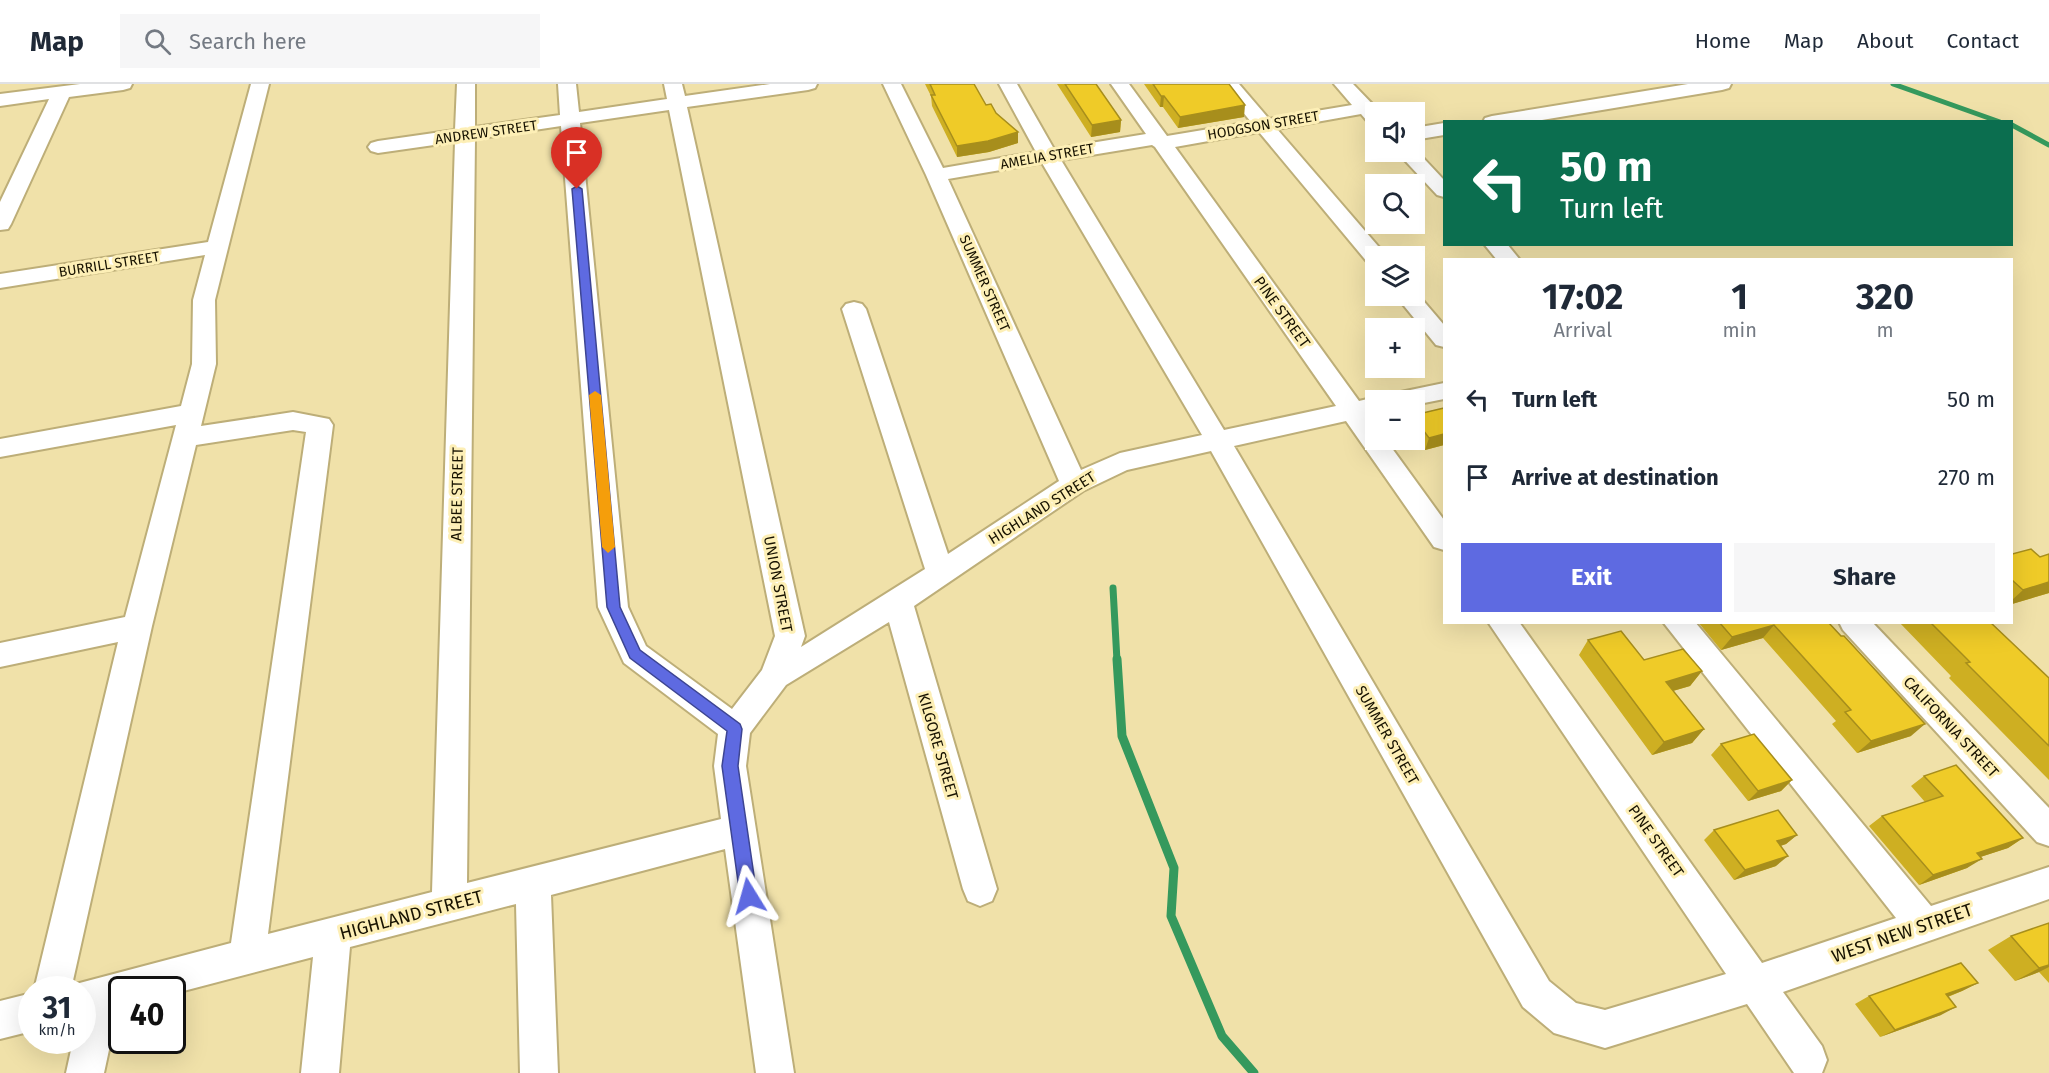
<!DOCTYPE html>
<html lang="en">
<head>
<meta charset="utf-8">
<style>
  body { margin:0; font-family:"Fira Sans",sans-serif; background:#f6f6f7; color:#1f2937; height:100vh; display:flex; flex-direction:column; font-size:22px; white-space:nowrap }
  * { box-sizing:border-box; margin:0 }
  p { font-size:20px; color:#747a83 }
  .icon { flex:none; width:33px; height:33px; fill:none; stroke:currentColor; stroke-width:2; stroke-linecap:round; stroke-linejoin:round }
  .map { position:relative; flex:1; overflow:hidden }
  .drawer { position:absolute; left:1443px; top:174px; width:570px; height:366px; display:flex; flex-direction:column; background:#fff; border-radius:0px; box-shadow:0 6px 24px #0002 }
  .drawer>* { flex:none }
  .guide { position:absolute; left:1443px; top:36px; width:570px; height:126px; border-radius:0px; box-shadow:0 6px 24px #0002; background:#0b6e4f; color:#fff; overflow:hidden }
  .tools { position:absolute; left:1365px; top:18px; display:grid; gap:12px }
  .tools a { display:grid; place-items:center; width:60px; height:60px; border-radius:0px; background:#fff; box-shadow:0 6px 24px #0002; font-size:30px }
  .speed { position:absolute; left:18px; top:892px; display:flex; gap:12px; font-size:30px; font-weight:700; text-align:center }
  .speed>* { display:grid; place-content:center; width:78px; height:78px; border-radius:50%; background:#fff; box-shadow:0 6px 24px #0002; line-height:1 }
  .speed small { font-size:15px; font-weight:400 }
  .speed .limit { border:3px solid #111; border-radius:9px; background:#fff; color:#111 }
  .pin { position:absolute; display:grid; place-items:center; width:51px; height:51px; color:#fff; margin:-62px -26px; border-radius:50% 50% 50% 0; rotate:-45deg; box-shadow:0 0 6px #0007 }
  .pin .icon { rotate:45deg }
  .me { position:absolute; width:66px; margin:-33px; rotate:352deg; stroke-linejoin:round; filter:drop-shadow(0 0 4px #0008) }
  .turn { display:flex; align-items:center; gap:21px; height:126px; padding:0 18px; font-size:27px }
  .turn .icon { width:78px; height:78px; stroke-width:2.5 }
  .turn b { display:block; font-size:42px; line-height:51px }
  .eta { display:flex; justify-content:space-evenly; align-items:center; height:102px; text-align:center }
  .eta b { font-size:36px; font-weight:700; line-height:42px }
  .primary-button { display:flex; gap:12px; margin-top:auto; padding:12px 18px }
  .primary-button a { flex:1; height:69px; border-radius:0px; background:#5e6ae1; color:#fff; font-size:24px; font-weight:700; line-height:69px; text-align:center }
  .primary-button a+a { background:#f6f6f7; color:#1f2937 }
  ul { padding:0; list-style:none }
  li { display:flex; align-items:center; gap:18px; height:78px; padding:0 18px }
  li div { flex:1 }
  li b { display:block; font-size:22px }
  li em { font-style:normal }
  header { display:flex; align-items:center; gap:36px; box-sizing:border-box; height:84px; padding:0 30px; background:#fff; border-bottom:2px solid #e0e1e3 }
  header strong { font-size:28px }
  nav { display:flex; gap:33px; margin-inline-start:auto; font-size:21px }
  .search { width:420px; height:54px; background:#f6f6f7; display:flex; align-items:center; gap:15px; box-sizing:border-box; padding:0 21px; border-radius:0px; color:#747a83; font-size:22px }
  .map>svg:first-child { display:block }
</style>
</head>
<body>
<header>
<strong>Map</strong>
<div class="search"><svg class="icon" aria-label="search" viewBox="0 0 24 24"><circle cx="10" cy="10" r="6"/><path d="M15 15l6 6"/></svg>Search here</div>
<nav><a>Home</a><a>Map</a><a>About</a><a>Contact</a></nav>
</header>
<div class="map">
<svg width="2049" height="989" viewBox="0 0 2049 989">
  <rect width="100%" height="100%" fill="#f0e1a9"/>
  <g fill="none" stroke-linecap="round" stroke-linejoin="round">
    <!-- stream-far2 -->
    <g stroke="#35995d" stroke-width="5">
      <path d="M1893,0L2000,38"/>
      <path d="M2012,41L2049,61"/>
    </g>
    <!-- stream-far1 -->
    <path stroke="#35995d" stroke-width="7" d="M1113,504L1117,577"/>
    <!-- stream -->
    <path stroke="#35995d" stroke-width="9" d="M1117,575L1122,652L1174,784L1171,832L1222,952L1254,989"/>
    <defs>
      <g id="minor">
        <path d="M80,0H132L130,4L123,6L69,13L11,140L8,145L0,146V118L49,15L0,22V10Z"/>
        <path d="M251,0H269L215,216L216,280L201,342L293,328L329,335L333,341L268,850L432,808L455,58L378,69L371,67L368,63L371,59L378,57L455,46L457,0H475V43L560,31L558,0H576L579,28L667,15L664,0H682L685,12L770,0H817L815,4L808,6L687,23L805,552L801,563L925,485L842,225L846,220L854,218L862,220L866,225L948,470L1059,397L926,91L883,0H901L943,84L1036,68L999,0H1017L1054,65L1146,50L1111,0H1129L1167,52L1251,38L1220,0H1239L1269,35L1352,21L1334,0H1353L1380,28H1376V38L1367,37L1361,30L1277,45L1384,169L1386,172H1376V180L1368,179L1259,48L1175,63L1359,317L1376,313L1385,316H1376V331L1369,332L1376,340V356H1386L1444,436V466L1434,463L1346,337L1234,362L1549,897L1576,919L1605,926L1726,890L1488,538H1519L1762,879L1896,834L1663,538H1695L1931,822L2049,783V815L1783,908L1822,962L1827,976L1822,989H1794L1747,920L1605,964L1554,949L1523,923L1211,367L1127,386L1083,407L914,522L997,805L992,817L980,822L968,817L963,805L889,538L786,601L750,649L746,682L794,989H756L725,765L551,811L558,989H520L516,820L350,863L339,989H301L313,873L172,910V906H122V923L118,924L104,989H66L73,957H82V906H34L118,558L0,583V559L125,533L176,341L0,373V355L181,322L192,280L193,216L205,171L0,204V190L208,158ZM669,26L775,552L762,586L732,625L646,562L628,523L580,39ZM561,42L598,523L624,579L718,650L714,682L721,735L467,799L475,55ZM1152,61L1155,63L1336,322L1224,346L1061,76ZM1042,79L1202,351L1120,369L1081,386L948,95ZM293,346L306,348L231,859L72,901L152,542L196,361Z"/>
        <path d="M1688,0H1731L1729,4L1722,6L1530,38H1483L1485,34L1492,32Z"/>
        <path d="M1444,39V51L1414,56V44Z"/>
        <path d="M1414,64L1444,96V113L1437,111L1397,68H1414Z"/>
        <path d="M1484,160H1507L1520,176H1497Z"/>
        <path d="M1415,207L1444,241V263L1436,261L1396,212H1414Z"/>
        <path d="M1444,299V315L1414,321V316H1388L1391,310Z"/>
        <path d="M1839,538H1872L2049,724V762L2037,758L1843,546Z"/>
        <path d="M32,909V947L0,955V917Z"/>
      </g>
    </defs>
    <!-- minor casing -->
    <use href="#minor" stroke="#bdae78" stroke-width="4"/>
    <!-- minor -->
    <use href="#minor" fill="#fff" fill-rule="evenodd"/>
  </g>
  <!-- wall -->
  <g fill="#ceaf22">
    <path d="M925,0H974L986,21L996,29L1018,59L989,68L957,73L932,22L931,12Z"/>
    <path d="M1057,0H1096L1121,36L1120,48L1091,53Z"/>
    <path d="M1144,0H1229L1244,33L1178,44L1163,23H1160Z"/>
    <path d="M1444,324V361L1425,366L1414,352V331Z"/>
    <path d="M2012,470L2049,509L2012,520Z"/>
    <path d="M1698,538H1828L1911,652L1857,669L1832,640L1836,637L1763,554L1721,566Z"/>
    <path d="M1899,538H1990L2049,594V696L1949,594L1951,592Z"/>
    <path d="M1588,556L1644,576L1702,587L1690,602L1673,607L1704,645L1692,659L1652,671L1579,571Z"/>
    <path d="M1721,660L1792,696L1781,707L1748,717L1711,671Z"/>
    <path d="M1924,692L2023,754L2008,764L1980,773L1967,784L1919,801L1869,742L1882,732L1925,718L1911,702Z"/>
    <path d="M1714,746L1797,751L1786,760L1780,762L1776,782L1734,796L1704,756Z"/>
    <path d="M2049,839V899L2039,888L2015,897L1988,866L2011,852Z"/>
    <path d="M1978,899L1962,907L1948,913L1941,931L1880,953L1855,920L1869,912Z"/>
  </g>
  <!-- shaded-wall -->
  <g fill="#a78e1c">
    <path d="M1161,12H1164L1163,23H1160Z"/>
    <path d="M1245,21L1244,33L1178,44L1180,33Z"/>
    <path d="M1121,36L1120,48L1091,53L1092,41Z"/>
    <path d="M1018,48V59L989,68L957,73V62Z"/>
    <path d="M1444,350V361L1425,366L1429,354Z"/>
    <path d="M2049,498V509L2012,520V516L2023,506Z"/>
    <path d="M1774,541L1763,554L1721,566L1732,553Z"/>
    <path d="M1702,587L1690,602L1655,612L1666,598Z"/>
    <path d="M1925,640L1911,652L1857,669L1871,657Z"/>
    <path d="M1704,645L1692,659L1652,671L1664,658Z"/>
    <path d="M1792,696L1781,707L1748,717L1758,707Z"/>
    <path d="M1797,751L1786,760L1765,767L1777,757Z"/>
    <path d="M2023,754L2008,764L1962,779L1977,769Z"/>
    <path d="M1788,772L1776,782L1734,796L1745,786Z"/>
    <path d="M1982,775L1967,784L1919,801L1933,791Z"/>
    <path d="M2049,881V883L2039,888L2015,897L2039,884Z"/>
    <path d="M1978,899L1962,907L1931,919L1946,910Z"/>
    <path d="M1956,923L1941,931L1880,953L1895,946Z"/>
  </g>
  <!-- building -->
  <g fill="#efcb28" stroke="#a78e1c" stroke-width="1.5">
    <path d="M930,0H974L986,21L991,20L996,29L1018,48L988,57L957,62L931,11H935Z"/>
    <path d="M1065,0H1096L1121,36L1092,41Z"/>
    <path d="M1153,0H1229L1245,21L1180,33L1164,12H1161Z"/>
    <path d="M1444,324V350L1429,354L1414,334V331Z"/>
    <path d="M2031,465L2040,473L2049,470V498L2023,506L2012,496V470Z"/>
    <path d="M1719,538H1828L1841,552H1844L1925,640L1871,657L1845,628L1851,626L1774,541L1732,553Z"/>
    <path d="M1930,538H1990L2049,594V662L1966,579L1970,578Z"/>
    <path d="M1621,547L1644,576L1683,565L1702,587L1666,598L1704,645L1664,658L1588,556Z"/>
    <path d="M1754,650L1792,696L1758,707L1721,660Z"/>
    <path d="M1956,681L2023,754L1977,769L1982,775L1933,791L1882,732L1943,712L1924,692Z"/>
    <path d="M1778,726L1797,751L1777,757L1788,772L1745,786L1714,746Z"/>
    <path d="M2049,839V881L2039,884L2011,852Z"/>
    <path d="M1961,879L1978,899L1946,910L1956,923L1895,946L1869,912Z"/>
  </g>
  <!-- route -->
  <path fill="#5e6ae1" stroke="#3d4592" stroke-width="1.5" d="M577,102L582,105L620,523L640,566L740,640L742,645L738,682L757,812L755,818L749,820L743,818L740,812L722,682L727,647L630,574L607,523L572,105Z"/>
  <!-- slow -->
  <path fill="#f59e0b" d="M595,307L601,311L615,463L608,469L602,463L589,311Z"/>
  <g text-anchor="middle" stroke-width="6" stroke-linejoin="round" paint-order="stroke">
    <!-- far-street labels -->
    <g font-size="14" fill="#171200" stroke="#fdefb6">
      <text transform="translate(1263 41) rotate(-10)" y="5">HODGSON STREET</text>
      <text transform="translate(486 48) rotate(-8)" y="5">ANDREW STREET</text>
      <text transform="translate(1047 72) rotate(-10)" y="5">AMELIA STREET</text>
      <text transform="translate(109 180) rotate(-9)" y="5">BURRILL STREET</text>
      <text transform="translate(985 199) rotate(66)" y="5">SUMMER STREET</text>
    </g>
    <!-- street labels -->
    <g font-size="15" fill="#171200" stroke="#fdefb6">
      <text transform="translate(1282 228) rotate(54)" y="5">PINE STREET</text>
      <text transform="translate(457 410) rotate(-89)" y="5">ALBEE STREET</text>
      <text transform="translate(1042 424) rotate(-32)" y="5">HIGHLAND STREET</text>
      <text transform="translate(778 500) rotate(79)" y="5">UNION STREET</text>
      <text transform="translate(1951 643) rotate(47)" y="5">CALIFORNIA STREET</text>
      <text transform="translate(1387 651) rotate(60)" y="5">SUMMER STREET</text>
      <text transform="translate(938 662) rotate(74)" y="5">KILGORE STREET</text>
      <text transform="translate(1656 757) rotate(55)" y="5">PINE STREET</text>
    </g>
    <!-- near-street labels -->
    <g font-size="18" fill="#171200" stroke="#fdefb6">
      <text transform="translate(411 831) rotate(-15)" y="6">HIGHLAND STREET</text>
      <text transform="translate(1902 849) rotate(-19)" y="6">WEST NEW STREET</text>
    </g>
  </g>
</svg>
<div class="tools">
<a><svg class="icon" aria-label="sound" viewBox="0 0 24 24"><path d="M4 9h4l5-4v14l-5-4H4zM17 9q2 3 0 6"/></svg></a>
<a><svg class="icon" aria-label="search" viewBox="0 0 24 24"><circle cx="10" cy="10" r="6"/><path d="M15 15l6 6"/></svg></a>
<a><svg class="icon" aria-label="layers" viewBox="0 0 24 24"><path d="M12 4l9 5-9 5-9-5zM3 14l9 5 9-5"/></svg></a>
<a>+</a>
<a>−</a>
</div>
<div class="speed"><div>31<small>km/h</small></div><div class="limit">40</div></div>
<div class="pin" style="left:577px;top:105px;background:#d93025"><svg class="icon" aria-label="arrive" viewBox="0 0 24 24"><path d="M6 21V4h12l-3 4 3 4H6"/></svg></div>
<svg class="me" style="left:749px;top:812px" viewBox="-20 -20 40 40"><path d="M0-17L14 15 0 8-14 15z" fill="#5e6ae1" stroke="#fff" stroke-width="4"/></svg>
<div class="guide">
<div class="turn"><svg class="icon" aria-label="left" viewBox="0 0 24 24"><path d="M17 20v-9H6M10 6l-5 5 5 5"/></svg><div><b>50 m</b>Turn left</div></div>
</div>
<section class="drawer">
<div class="eta">
<div><b>17:02</b><p>Arrival</p></div>
<div><b>1</b><p>min</p></div>
<div><b>320</b><p>m</p></div>
</div>
<ul>
<li><svg class="icon" aria-label="left" viewBox="0 0 24 24"><path d="M17 20v-9H6M10 6l-5 5 5 5"/></svg><div><b>Turn left</b></div><em>50 m</em></li>
<li><svg class="icon" aria-label="arrive" viewBox="0 0 24 24"><path d="M6 21V4h12l-3 4 3 4H6"/></svg><div><b>Arrive at destination</b></div><em>270 m</em></li>
</ul>
<div class="primary-button"><a>Exit</a><a>Share</a></div>
</section>
</div>
</body>
</html>
